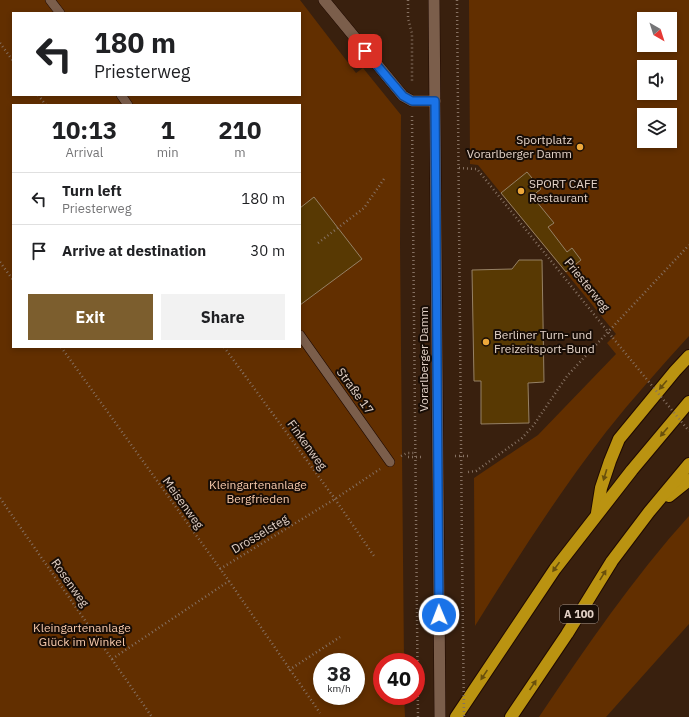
<!DOCTYPE html>
<html lang="en">
<head>
<meta charset="utf-8">
<style>
  body { margin:0; font-family:"IBM Plex Sans",sans-serif; background:#f2f2f2; color:#202124; height:100vh; display:flex; flex-direction:column; font-size:15px; white-space:nowrap }
  * { box-sizing:border-box; margin:0 }
  p { font-size:13px; color:#757577 }
  .icon { flex:none; width:22px; height:22px; fill:none; stroke:currentColor; stroke-width:2; stroke-linecap:round; stroke-linejoin:round }
  .map { position:relative; flex:1; overflow:hidden }
  .side { position:absolute; left:12px; top:104px; width:289px; height:244px; display:flex; flex-direction:column; background:#fff; border-radius:0px; box-shadow:0 2px 6px #0003 }
  .side>* { flex:none }
  .guide { position:absolute; left:12px; top:12px; width:289px; height:84px; border-radius:0px; box-shadow:0 2px 6px #0003; background:#fff; color:#202124; overflow:hidden }
  .needle { width:26px; rotate:141deg }
  .tools { position:absolute; left:637px; top:12px; display:grid; gap:8px }
  .tools a { display:grid; place-items:center; width:40px; height:40px; border-radius:0px; background:#fff; box-shadow:0 2px 6px #0003; font-size:20px }
  .speed { position:absolute; left:313px; top:653px; display:flex; gap:8px; font-size:20px; font-weight:700; text-align:center }
  .speed>* { display:grid; place-content:center; width:52px; height:52px; border-radius:50%; background:#fff; box-shadow:0 2px 6px #0003; line-height:1 }
  .speed small { font-size:10px; font-weight:400 }
  .speed .limit { border:6px solid #d22; background:#fff; color:#111 }
  .pin { position:absolute; display:grid; place-items:center; width:34px; height:34px; color:#fff; margin:-17px; border-radius:8px; box-shadow:0 2px 6px #0006 }
  .me { position:absolute; width:44px; margin:-22px; rotate:359deg; stroke-linejoin:round; filter:drop-shadow(0 0 3px #0008) }
  .turn { display:flex; align-items:center; gap:14px; height:84px; padding:0 16px; font-size:18px }
  .turn .icon { width:52px; height:52px; stroke-width:2.5 }
  .turn b { display:block; font-size:28px; line-height:34px }
  .eta { display:flex; justify-content:space-evenly; align-items:center; height:68px; text-align:center }
  .eta b { font-size:24px; font-weight:700; line-height:28px }
  .cta { display:flex; gap:8px; margin-top:auto; padding:8px 16px }
  .cta a { flex:1; height:46px; border-radius:0px; background:#7c5e2e; color:#fff; font-size:16px; font-weight:700; line-height:46px; text-align:center }
  .cta a+a { background:#f2f2f2; color:#202124 }
  ul { padding:0; list-style:none }
  li { display:flex; align-items:center; gap:12px; height:52px; padding:0 16px; border-top:1px solid #e0e0e0 }
  li div { flex:1 }
  li b { display:block; font-size:15px }
  li em { font-style:normal }
  .map>svg:first-child { display:block }
</style>
</head>
<body>
<div class="map">
<svg width="689" height="717" viewBox="0 0 689 717">
  <rect width="100%" height="100%" fill="#39200e"/>
  <!-- green -->
  <g fill="#622f00" fill-rule="evenodd">
    <path d="M0,0H300L356,73L363,68L401,115L400,243L404,662H382V696H404L405,717H0ZM13,13H300V95H13ZM13,105H300V347H13ZM322,662H356V696H322Z"/>
    <path d="M469,0H689V336C660,368 632,399 606,432C558,494 516,560 475,626L474,478L538,435L616,354L607,343L616,334L478,165L470,164ZM644,19H670V45H644ZM644,67H670V93H644ZM644,115H670V141H644Z"/>
    <path d="M689,516V624L606,717H539C586,647 633,578 689,516Z"/>
  </g>
  <!-- building -->
  <g fill="#583903" stroke="#968165">
    <path d="M527,172L541,189L532,196L554,223L548,227L567,252L572,248L581,260L566,272L501,193Z"/>
    <path d="M314,197L362,259L300,305V208Z"/>
    <path d="M519,260H542L544,382L528,383L529,423L481,424V381H474L472,270L512,269Z"/>
  </g>
  <g fill="none" stroke-linecap="round" stroke-linejoin="round">
    <defs>
      <g id="service">
        <path d="M50,0L60,13"/>
        <path d="M121,95L128,105"/>
        <path d="M300,335L390,462"/>
      </g>
      <path id="minor" d="M324,0L403,96L412,101H435"/>
      <path id="tertiary" d="M434,0L440,717"/>
      <g id="motorway">
        <path d="M669,496L689,480"/>
        <path d="M597,513L601,488L610,461L619,439L675,371L689,356"/>
        <path d="M456,717L555,569L632,470L689,402"/>
        <path d="M511,717L567,634L612,561L649,512L689,464"/>
      </g>
    </defs>
    <!-- service casing -->
    <use href="#service" stroke="#1f0900" stroke-width="10"/>
    <!-- minor casing -->
    <use href="#minor" stroke="#1f0900" stroke-width="12"/>
    <!-- tertiary casing -->
    <use href="#tertiary" stroke="#1f0900" stroke-width="12"/>
    <!-- motorway casing -->
    <use href="#motorway" stroke="#1f0900" stroke-width="14"/>
    <!-- path -->
    <g stroke="#867162" stroke-width="2.5" stroke-dasharray="1 3" stroke-linecap="butt">
      <path d="M408,0V18L412,34V83"/>
      <path d="M457,0L462,551"/>
      <path d="M0,43L13,61"/>
      <path d="M38,95L46,105"/>
      <path d="M412,116L418,717"/>
      <path d="M459,168L477,169L613,338"/>
      <path d="M318,243L364,208L384,179"/>
      <path d="M0,262L13,280"/>
      <path d="M61,347L229,581L320,713"/>
      <path d="M224,347L335,499L374,556"/>
      <path d="M401,456L407,453H416"/>
      <path d="M455,456H468"/>
      <path d="M408,457H421"/>
      <path d="M468,472L476,471L522,438L533,426L567,376L689,245"/>
      <path d="M0,498L152,717"/>
      <path d="M220,569L335,499L380,469"/>
      <path d="M112,659L229,581"/>
      <path d="M289,670L340,637"/>
    </g>
    <!-- service -->
    <use href="#service" stroke="#7b5e4b" stroke-width="9"/>
    <!-- minor -->
    <use href="#minor" stroke="#7b5e4b" stroke-width="11"/>
    <!-- tertiary -->
    <use href="#tertiary" stroke="#7b5e4b" stroke-width="11"/>
    <!-- motorway -->
    <use href="#motorway" stroke="#ba9311" stroke-width="12"/>
    <!-- path-bridge -->
    <g stroke="#867162" stroke-width="2.5" stroke-dasharray="1 3" stroke-linecap="butt">
      <path d="M613,338L689,431"/>
      <path d="M462,551L464,717"/>
    </g>
  </g>
  <!-- one-way arrows -->
  <defs><path id="oneway-solid" d="M-6-.8H1V-3.2L6.5 0L1 3.2V.8H-6Z"/></defs>
  <g fill="#69500c">
    <use href="#oneway-solid" transform="translate(663 385) rotate(130)"/>
    <use href="#oneway-solid" transform="translate(664 432) rotate(130)"/>
    <use href="#oneway-solid" transform="translate(605 475) rotate(107)"/>
    <use href="#oneway-solid" transform="translate(556 567) rotate(126)"/>
    <use href="#oneway-solid" transform="translate(603 575) rotate(-58)"/>
    <use href="#oneway-solid" transform="translate(484 675) rotate(124)"/>
    <use href="#oneway-solid" transform="translate(533 685) rotate(-56)"/>
  </g>
  <g fill="none" stroke-linecap="round" stroke-linejoin="round">
    <defs>
      <path id="route" d="M365,51L403,96L412,101H435L439,615"/>
    </defs>
    <!-- route casing -->
    <use href="#route" stroke="#114b97" stroke-width="10"/>
    <!-- route -->
    <use href="#route" stroke="#1a73e8" stroke-width="7"/>
  </g>
  <!-- markers -->
  <g fill="#eda83b" stroke="#180d06" stroke-width="1.5">
    <circle cx="580" cy="147" r="4"/>
    <circle cx="521" cy="191" r="4"/>
    <circle cx="486" cy="342" r="4"/>
  </g>
  <g text-anchor="middle" stroke-width="4" stroke-linejoin="round" paint-order="stroke">
    <!-- shield labels -->
    <rect fill="#180d06" stroke="#a6978d" stroke-width="1" x="560" y="605" width="38" height="18" rx="3"/>
    <g font-size="11" font-weight="bold" fill="#e3d2c7">
      <text x="579" y="618">A 100</text>
    </g>
    <!-- poi labels -->
    <g font-size="12" fill="#e3d2c7" stroke="#180d06" text-anchor="start">
      <text x="572" y="144" text-anchor="end">Sportplatz<tspan x="572" dy="14">Vorarlberger Damm</tspan></text>
      <text x="529" y="188">SPORT CAFE<tspan x="529" dy="14">Restaurant</tspan></text>
      <text x="494" y="339">Berliner Turn- und<tspan x="494" dy="14">Freizeitsport-Bund</tspan></text>
    </g>
    <!-- street labels -->
    <g font-size="12" fill="#e3d2c7" stroke="#180d06">
      <text transform="translate(587 285) rotate(51)" y="4">Priesterweg</text>
      <text transform="translate(424 359) rotate(-90)" y="4">Vorarlberger Damm</text>
      <text transform="translate(355 391) rotate(54)" y="4">Straße 17</text>
      <text transform="translate(307 445) rotate(54)" y="4">Finkenweg</text>
      <text transform="translate(183 503) rotate(54)" y="4">Meisenweg</text>
      <text transform="translate(260 534) rotate(-31)" y="4">Drosselsteg</text>
      <text transform="translate(70 583) rotate(55)" y="4">Rosenweg</text>
    </g>
    <!-- park labels -->
    <g font-size="12" fill="#f7caad" stroke="#180d06">
      <text x="258" y="489">Kleingartenanlage<tspan x="258" dy="14">Bergfrieden</tspan></text>
      <text x="82" y="632">Kleingartenanlage<tspan x="82" dy="14">Glück im Winkel</tspan></text>
    </g>
  </g>
</svg>
<div class="tools">
<a><svg class="needle" viewBox="-14 -14 28 28"><path d="M0-13l5 13h-10z" fill="#e53935"/><path d="M0 13l5-13h-10z" fill="#757577"/></svg></a>
<a><svg class="icon" aria-label="sound" viewBox="0 0 24 24"><path d="M4 9h4l5-4v14l-5-4H4zM17 9q2 3 0 6"/></svg></a>
<a><svg class="icon" aria-label="layers" viewBox="0 0 24 24"><path d="M12 4l9 5-9 5-9-5zM3 14l9 5 9-5"/></svg></a>
</div>
<div class="speed"><div>38<small>km/h</small></div><div class="limit">40</div></div>
<div class="pin" style="left:365px;top:51px;background:#d93025"><svg class="icon" aria-label="arrive" viewBox="0 0 24 24"><path d="M6 21V4h12l-3 4 3 4H6"/></svg></div>
<svg class="me" style="left:439px;top:615px" viewBox="-20 -20 40 40"><circle r="17" fill="#1a73e8" stroke="#fff" stroke-width="3"/><path d="M0-11L8 9 0 5-8 9z" fill="#fff"/></svg>
<div class="guide">
<div class="turn"><svg class="icon" aria-label="left" viewBox="0 0 24 24"><path d="M17 20v-9H6M10 6l-5 5 5 5"/></svg><div><b>180 m</b>Priesterweg</div></div>
</div>
<section class="side">
<div class="eta">
<div><b>10:13</b><p>Arrival</p></div>
<div><b>1</b><p>min</p></div>
<div><b>210</b><p>m</p></div>
</div>
<ul>
<li><svg class="icon" aria-label="left" viewBox="0 0 24 24"><path d="M17 20v-9H6M10 6l-5 5 5 5"/></svg><div><b>Turn left</b><p>Priesterweg</p></div><em>180 m</em></li>
<li><svg class="icon" aria-label="arrive" viewBox="0 0 24 24"><path d="M6 21V4h12l-3 4 3 4H6"/></svg><div><b>Arrive at destination</b></div><em>30 m</em></li>
</ul>
<div class="cta"><a>Exit</a><a>Share</a></div>
</section>
</div>
</body>
</html>
